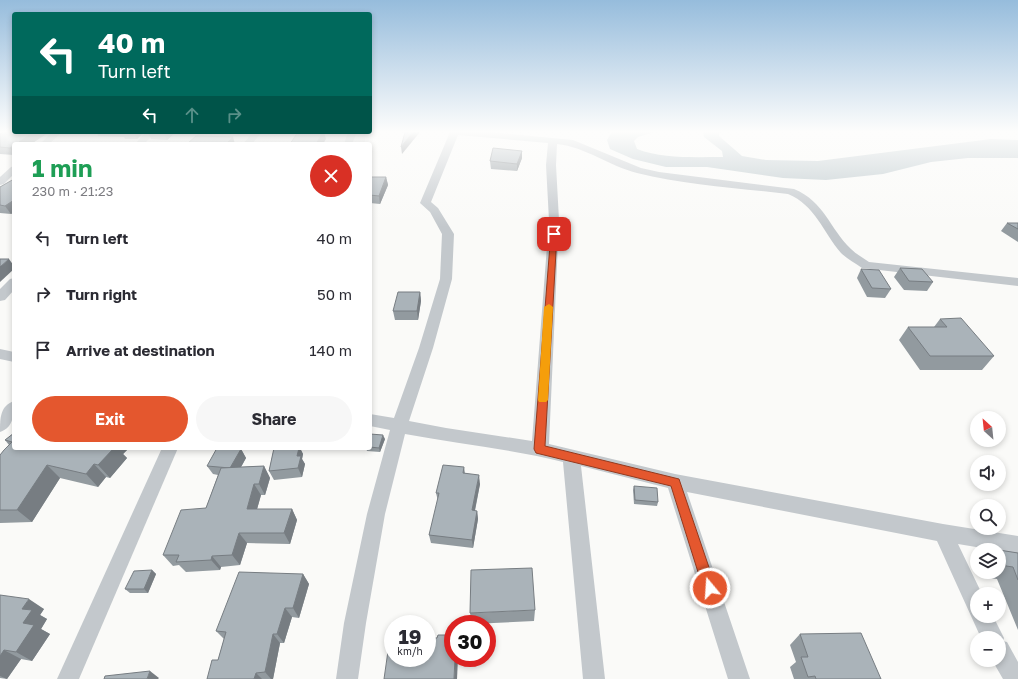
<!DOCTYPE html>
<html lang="en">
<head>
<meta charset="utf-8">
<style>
  body { margin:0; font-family:"Golos Text",sans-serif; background:#f7f7f7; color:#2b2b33; height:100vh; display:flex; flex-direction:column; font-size:15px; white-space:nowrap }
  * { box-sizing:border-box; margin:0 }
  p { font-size:13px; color:#7c7c81 }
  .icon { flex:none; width:22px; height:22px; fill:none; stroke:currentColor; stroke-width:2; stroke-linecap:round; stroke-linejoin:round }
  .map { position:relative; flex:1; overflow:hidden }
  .details { position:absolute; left:12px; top:142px; width:360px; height:308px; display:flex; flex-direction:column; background:#fff; border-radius:4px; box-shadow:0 2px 6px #0003 }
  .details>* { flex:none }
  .hud { position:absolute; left:12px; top:12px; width:360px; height:122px; border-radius:4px; box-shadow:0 2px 6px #0003; background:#00695c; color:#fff; overflow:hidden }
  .needle { width:26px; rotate:333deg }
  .controls { position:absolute; left:970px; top:411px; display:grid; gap:8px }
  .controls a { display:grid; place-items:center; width:36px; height:36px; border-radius:50%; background:#fff; box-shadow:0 2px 6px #0003; font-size:20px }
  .speed { position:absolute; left:384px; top:615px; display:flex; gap:8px; font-size:20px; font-weight:700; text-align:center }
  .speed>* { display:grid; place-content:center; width:52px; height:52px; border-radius:50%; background:#fff; box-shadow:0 2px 6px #0003; line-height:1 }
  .speed small { font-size:10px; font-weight:400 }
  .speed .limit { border:6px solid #d22; background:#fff; color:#111 }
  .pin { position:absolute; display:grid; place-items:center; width:34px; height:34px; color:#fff; margin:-17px; border-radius:8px; box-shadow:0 2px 6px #0006 }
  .me { position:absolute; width:44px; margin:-22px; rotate:342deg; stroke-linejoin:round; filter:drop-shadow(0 0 3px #0008) }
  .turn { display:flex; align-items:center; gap:14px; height:84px; padding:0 20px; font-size:18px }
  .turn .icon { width:52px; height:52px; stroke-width:2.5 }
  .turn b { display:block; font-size:28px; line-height:34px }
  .lanes { display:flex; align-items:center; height:38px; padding:0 20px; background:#0003; justify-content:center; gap:20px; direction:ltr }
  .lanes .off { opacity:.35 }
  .round { display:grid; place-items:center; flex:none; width:42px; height:42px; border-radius:21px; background:#f7f7f7 }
  .head { display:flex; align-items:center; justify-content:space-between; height:68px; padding:0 20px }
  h1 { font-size:24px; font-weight:700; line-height:30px; color:#1e9e55 }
  .button { display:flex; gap:8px; margin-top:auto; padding:8px 20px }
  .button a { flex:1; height:46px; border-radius:24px; background:#e4572e; color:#fff; font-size:16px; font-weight:700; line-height:46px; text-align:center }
  .button a+a { background:#f7f7f7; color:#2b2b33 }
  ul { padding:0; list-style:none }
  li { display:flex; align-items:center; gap:12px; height:56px; padding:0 20px }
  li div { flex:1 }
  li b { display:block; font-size:15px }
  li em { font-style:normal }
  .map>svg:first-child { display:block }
</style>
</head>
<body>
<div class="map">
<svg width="1018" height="679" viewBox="0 0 1018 679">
  <rect width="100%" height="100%" fill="#fafaf8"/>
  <!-- water -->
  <path fill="#bbc7cb" d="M612,132H654L638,137L634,141L637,149C663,159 695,157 723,157L722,151L704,137L703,132H719V136L742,156L766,160L818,161L991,139L1018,140V158H968L931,162L883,174L826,180L783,178L707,167H666L633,159L610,149L607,140Z"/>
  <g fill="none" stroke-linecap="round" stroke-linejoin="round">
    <!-- street -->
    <g fill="#c3c8cc" fill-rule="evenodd">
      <path d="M52,132H62L49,144H40Z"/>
      <path d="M146,132H156L144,144H135Z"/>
      <path d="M253,132H262L252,144H243Z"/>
      <path d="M348,132H357L352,144H344Z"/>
      <path d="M450,132H489L573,140L641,168L659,172L794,189C825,202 829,228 851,249C856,254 863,258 869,262L1018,278V286L862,268C855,263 847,259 841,253C823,232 815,205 788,194C738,188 685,185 637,173C609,166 586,147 557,144L556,165L559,220L549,444L675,474L943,524L1018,536V554L958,544L982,594H977V616H993L1004,638L1003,641L1007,642L1018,662V679H1003L992,660H999V638H981L937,541L687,492L750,679H728L668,488L581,466L605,679H583L563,462C511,449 458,444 405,434L385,514L366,623L358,679H336L344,623L367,514L390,430L370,426V414L394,418L419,348L440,279L442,234L430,212L420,203ZM458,135L548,143L546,165L549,220L532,441L446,428L409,421L433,348L452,279L454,234L438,208L431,202Z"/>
      <path d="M14,166V174L4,184L0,185V177L11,167Z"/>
      <path d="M14,278V290L5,300L0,301V289L10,279Z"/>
      <path d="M0,349L14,352V362L0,359Z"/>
      <path d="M14,401C14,414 14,427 0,432C0,418 0,406 14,401Z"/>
      <path d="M162,448H178L79,679H57Z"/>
    </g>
  </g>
  <!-- wall -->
  <g fill="#929a9f">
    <path d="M3,132H49L31,144H14V155L0,154V134Z"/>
    <path d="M97,132H144L137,139H125L124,137L98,136Z"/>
    <path d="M176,132L167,140L151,139L148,133Z"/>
    <path d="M522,151V158L517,171L491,169L490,161Z"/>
    <path d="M370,177H386L388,185L380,204L370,203Z"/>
    <path d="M14,179V212L11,214L0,213V187Z"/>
    <path d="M1007,223H1018V242L1001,231Z"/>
    <path d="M900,268L933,282L927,291L904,290L894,277Z"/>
    <path d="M861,269L891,289L885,298L867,297L857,278Z"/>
    <path d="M420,292L421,301L418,320H395L393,311Z"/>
    <path d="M940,319L994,356L982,370H920L899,340L908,327H934Z"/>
    <path d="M14,433V448H129L123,454L127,458L110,478L106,477L98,487L60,478L32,522L0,523V455L9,445L5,440Z"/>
    <path d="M370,434L385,439L380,452L367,451L366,448H370Z"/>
    <path d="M274,448H300L303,454L302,459L305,464L302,477L274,480L269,471Z"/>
    <path d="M241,449L246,458L241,467L264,466L270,478L265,495H261L257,509H292L297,520L290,544L247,543L240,565L221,567L220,570L186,572L179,565L173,566L163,555L206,508L218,475L213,474L207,466Z"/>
    <path d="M464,467L465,473L480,484L475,511H477L478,519L473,548L431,543L429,535L438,501L436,493Z"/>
    <path d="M634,486L658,502L657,506L634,504L633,490Z"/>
    <path d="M999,550L1018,553V630L997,579L990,578L988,572H999Z"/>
    <path d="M152,570L156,574L148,593H130L125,589Z"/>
    <path d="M303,574L309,584L299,618L292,617L284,643H280L273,679H207L218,660L224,639L216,631Z"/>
    <path d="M0,595L44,609L40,615L47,619L41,629L50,634L32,661L21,659L7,679L0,678Z"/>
    <path d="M535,610L534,621L472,624L470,613Z"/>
    <path d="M800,634L881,679H794L790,667L796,662L790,645Z"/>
  </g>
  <!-- shaded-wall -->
  <g fill="#777d82">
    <path d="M34,132H49L31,144H16Z"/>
    <path d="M134,132H144L137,139Z"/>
    <path d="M165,132H176L167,140L164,133Z"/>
    <path d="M323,132H324L326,139L323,144H316Z"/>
    <path d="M413,132H420L402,154L401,147Z"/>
    <path d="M233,137L235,144H226Z"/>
    <path d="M14,145V154L10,148Z"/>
    <path d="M522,151V158L517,171V164Z"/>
    <path d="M386,177L388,185L380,204L379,196Z"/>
    <path d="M14,200V212L11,214L5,206Z"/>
    <path d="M9,259L14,266V269L0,282V267Z"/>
    <path d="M420,292L421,301L418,320L417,311Z"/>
    <path d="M383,435L385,439L380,452L379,448Z"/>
    <path d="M113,448H129L123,454L127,458L110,478L98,465Z"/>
    <path d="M299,448H300L303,454L302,459L305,464L302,477L298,468L297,456Z"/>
    <path d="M241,449L246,458L236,476L230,468Z"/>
    <path d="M94,464L106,477L98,487L86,474Z"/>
    <path d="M47,465L60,478L32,522L17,510Z"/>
    <path d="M264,466L270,478L265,495L259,484Z"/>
    <path d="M479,475L480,484L473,519L472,510Z"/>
    <path d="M254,484L261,495L254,520L247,509Z"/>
    <path d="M292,509L297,520L290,544L284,533Z"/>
    <path d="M477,511L478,519L473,548L472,540Z"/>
    <path d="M239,533L247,543L240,565L232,555Z"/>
    <path d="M212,556L221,567L220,570L211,560Z"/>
    <path d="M152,570L156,574L148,593L144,589Z"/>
    <path d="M303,574L309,584L299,618L293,608Z"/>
    <path d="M29,599L44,609L40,615L47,619L41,629L50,634L32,661L16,652L23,623L22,609Z"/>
    <path d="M285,608L292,617L284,643L277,634Z"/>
    <path d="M273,634L280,643L273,679H271L265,672Z"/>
    <path d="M4,650L21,659L7,679L0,676V656Z"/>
    <path d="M455,658H458L457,679H454Z"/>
    <path d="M150,671L159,678L158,679H147Z"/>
    <path d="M256,673L262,679H254Z"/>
  </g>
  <!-- building -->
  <g fill="#aab3b9" stroke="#777d82">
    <path d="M3,132H34L16,144H14V145L10,148L0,147V134Z"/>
    <path d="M148,132H165L164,133Z"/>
    <path d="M298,132H323L316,144H290Z"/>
    <path d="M405,132H413L401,147Z"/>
    <path d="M196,136L233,137L226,144H187Z"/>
    <path d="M493,148L522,151L517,164L490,161Z"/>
    <path d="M370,177H386L379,196L370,195Z"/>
    <path d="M14,179V200L5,206L0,205V187Z"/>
    <path d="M1007,223H1018V229Z"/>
    <path d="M0,259H9L0,267Z"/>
    <path d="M900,268L922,269L933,282L909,281Z"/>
    <path d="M861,269L879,270L891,289L872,288Z"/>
    <path d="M398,292H420L417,311H393Z"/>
    <path d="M961,318L994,356H930L908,327H947L940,319Z"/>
    <path d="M14,433V448H114L98,465L94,464L86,474L47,465L17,510H0V455L4,450L12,442L5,440Z"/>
    <path d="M370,434L383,435L379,448L370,447Z"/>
    <path d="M217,448L241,449L230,468L207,466Z"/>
    <path d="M274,448H299L297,456H301L298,468L269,471Z"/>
    <path d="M443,465L464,467L463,473L479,475L472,510L477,511L472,540L429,535L439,493H436Z"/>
    <path d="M264,466L259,484H254L247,509H292L284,533H239L232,555L212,556L211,560L176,562L179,555H163L181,510L206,508L221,468Z"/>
    <path d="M634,486L657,488L658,502L635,500Z"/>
    <path d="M999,550L1018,553V580L1013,567L1006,566Z"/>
    <path d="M532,568L535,610L470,613L471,570Z"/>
    <path d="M152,570L144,589H125L134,571Z"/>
    <path d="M239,572L303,574L293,608H285L277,634H273L265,672L256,673L254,679H207L212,660H218L226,632L216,631Z"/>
    <path d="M0,595L29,599L22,609L32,610L23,623L34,625L16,652L4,650L0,656Z"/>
    <path d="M861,633L881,679H816L815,676L808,677L801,657H808L800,634Z"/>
    <path d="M438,635H453V658H455L454,679H384L388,651H393V658H427V638H437Z"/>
    <path d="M150,671L147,679H104L105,676Z"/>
  </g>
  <!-- sky -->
  <linearGradient id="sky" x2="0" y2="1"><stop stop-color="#96bcdc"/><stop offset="0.58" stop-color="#fdfdfc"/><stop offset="1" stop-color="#fdfdfc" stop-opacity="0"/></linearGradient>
  <rect width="1018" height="227" fill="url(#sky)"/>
  <!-- route -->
  <path fill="#e4572e" stroke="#94391e" d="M551,232H554L557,234L545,446L679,479L716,588L714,593L710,595L705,593L703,588L671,486L540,454L536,453L534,449Z"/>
  <!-- slow -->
  <path fill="#f59e0b" d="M549,304L553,307L548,400L546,402H539L538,400L544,307Z"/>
</svg>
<div class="controls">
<a><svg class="needle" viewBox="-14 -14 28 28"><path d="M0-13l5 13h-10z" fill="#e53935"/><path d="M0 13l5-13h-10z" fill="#7c7c81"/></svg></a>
<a><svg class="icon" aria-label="sound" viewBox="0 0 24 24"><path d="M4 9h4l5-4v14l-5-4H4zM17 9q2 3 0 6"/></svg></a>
<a><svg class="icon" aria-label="search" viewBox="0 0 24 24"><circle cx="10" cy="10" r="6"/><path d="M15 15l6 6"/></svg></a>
<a><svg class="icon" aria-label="layers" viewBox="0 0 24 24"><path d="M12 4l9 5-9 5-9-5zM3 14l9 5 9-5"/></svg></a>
<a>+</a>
<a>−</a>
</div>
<div class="speed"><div>19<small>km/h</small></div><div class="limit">30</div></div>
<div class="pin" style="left:554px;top:234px;background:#d93025"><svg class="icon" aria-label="arrive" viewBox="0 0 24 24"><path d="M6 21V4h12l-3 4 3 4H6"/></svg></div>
<svg class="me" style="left:710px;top:588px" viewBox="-20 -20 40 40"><circle r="17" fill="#e4572e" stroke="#fff" stroke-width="3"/><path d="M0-11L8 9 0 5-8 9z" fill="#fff"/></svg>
<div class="hud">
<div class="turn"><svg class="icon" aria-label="left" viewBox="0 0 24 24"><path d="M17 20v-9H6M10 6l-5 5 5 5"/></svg><div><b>40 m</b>Turn left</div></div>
<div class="lanes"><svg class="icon" aria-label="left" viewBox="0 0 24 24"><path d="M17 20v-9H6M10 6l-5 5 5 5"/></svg><svg class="icon off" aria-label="ahead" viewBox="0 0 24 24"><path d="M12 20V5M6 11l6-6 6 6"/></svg><svg class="icon off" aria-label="right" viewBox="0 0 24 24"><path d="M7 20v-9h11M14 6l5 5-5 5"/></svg></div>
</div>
<section class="details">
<div class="head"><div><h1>1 min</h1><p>230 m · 21:23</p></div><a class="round" style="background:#d93025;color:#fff"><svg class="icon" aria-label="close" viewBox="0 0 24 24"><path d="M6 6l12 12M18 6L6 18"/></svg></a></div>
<ul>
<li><svg class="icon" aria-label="left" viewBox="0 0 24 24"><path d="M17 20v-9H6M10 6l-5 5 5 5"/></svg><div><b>Turn left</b></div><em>40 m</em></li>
<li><svg class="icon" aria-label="right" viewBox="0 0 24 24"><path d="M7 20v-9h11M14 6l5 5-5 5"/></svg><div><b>Turn right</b></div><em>50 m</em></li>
<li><svg class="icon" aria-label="arrive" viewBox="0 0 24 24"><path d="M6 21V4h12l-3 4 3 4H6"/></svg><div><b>Arrive at destination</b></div><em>140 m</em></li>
</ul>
<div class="button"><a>Exit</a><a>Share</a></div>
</section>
</div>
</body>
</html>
